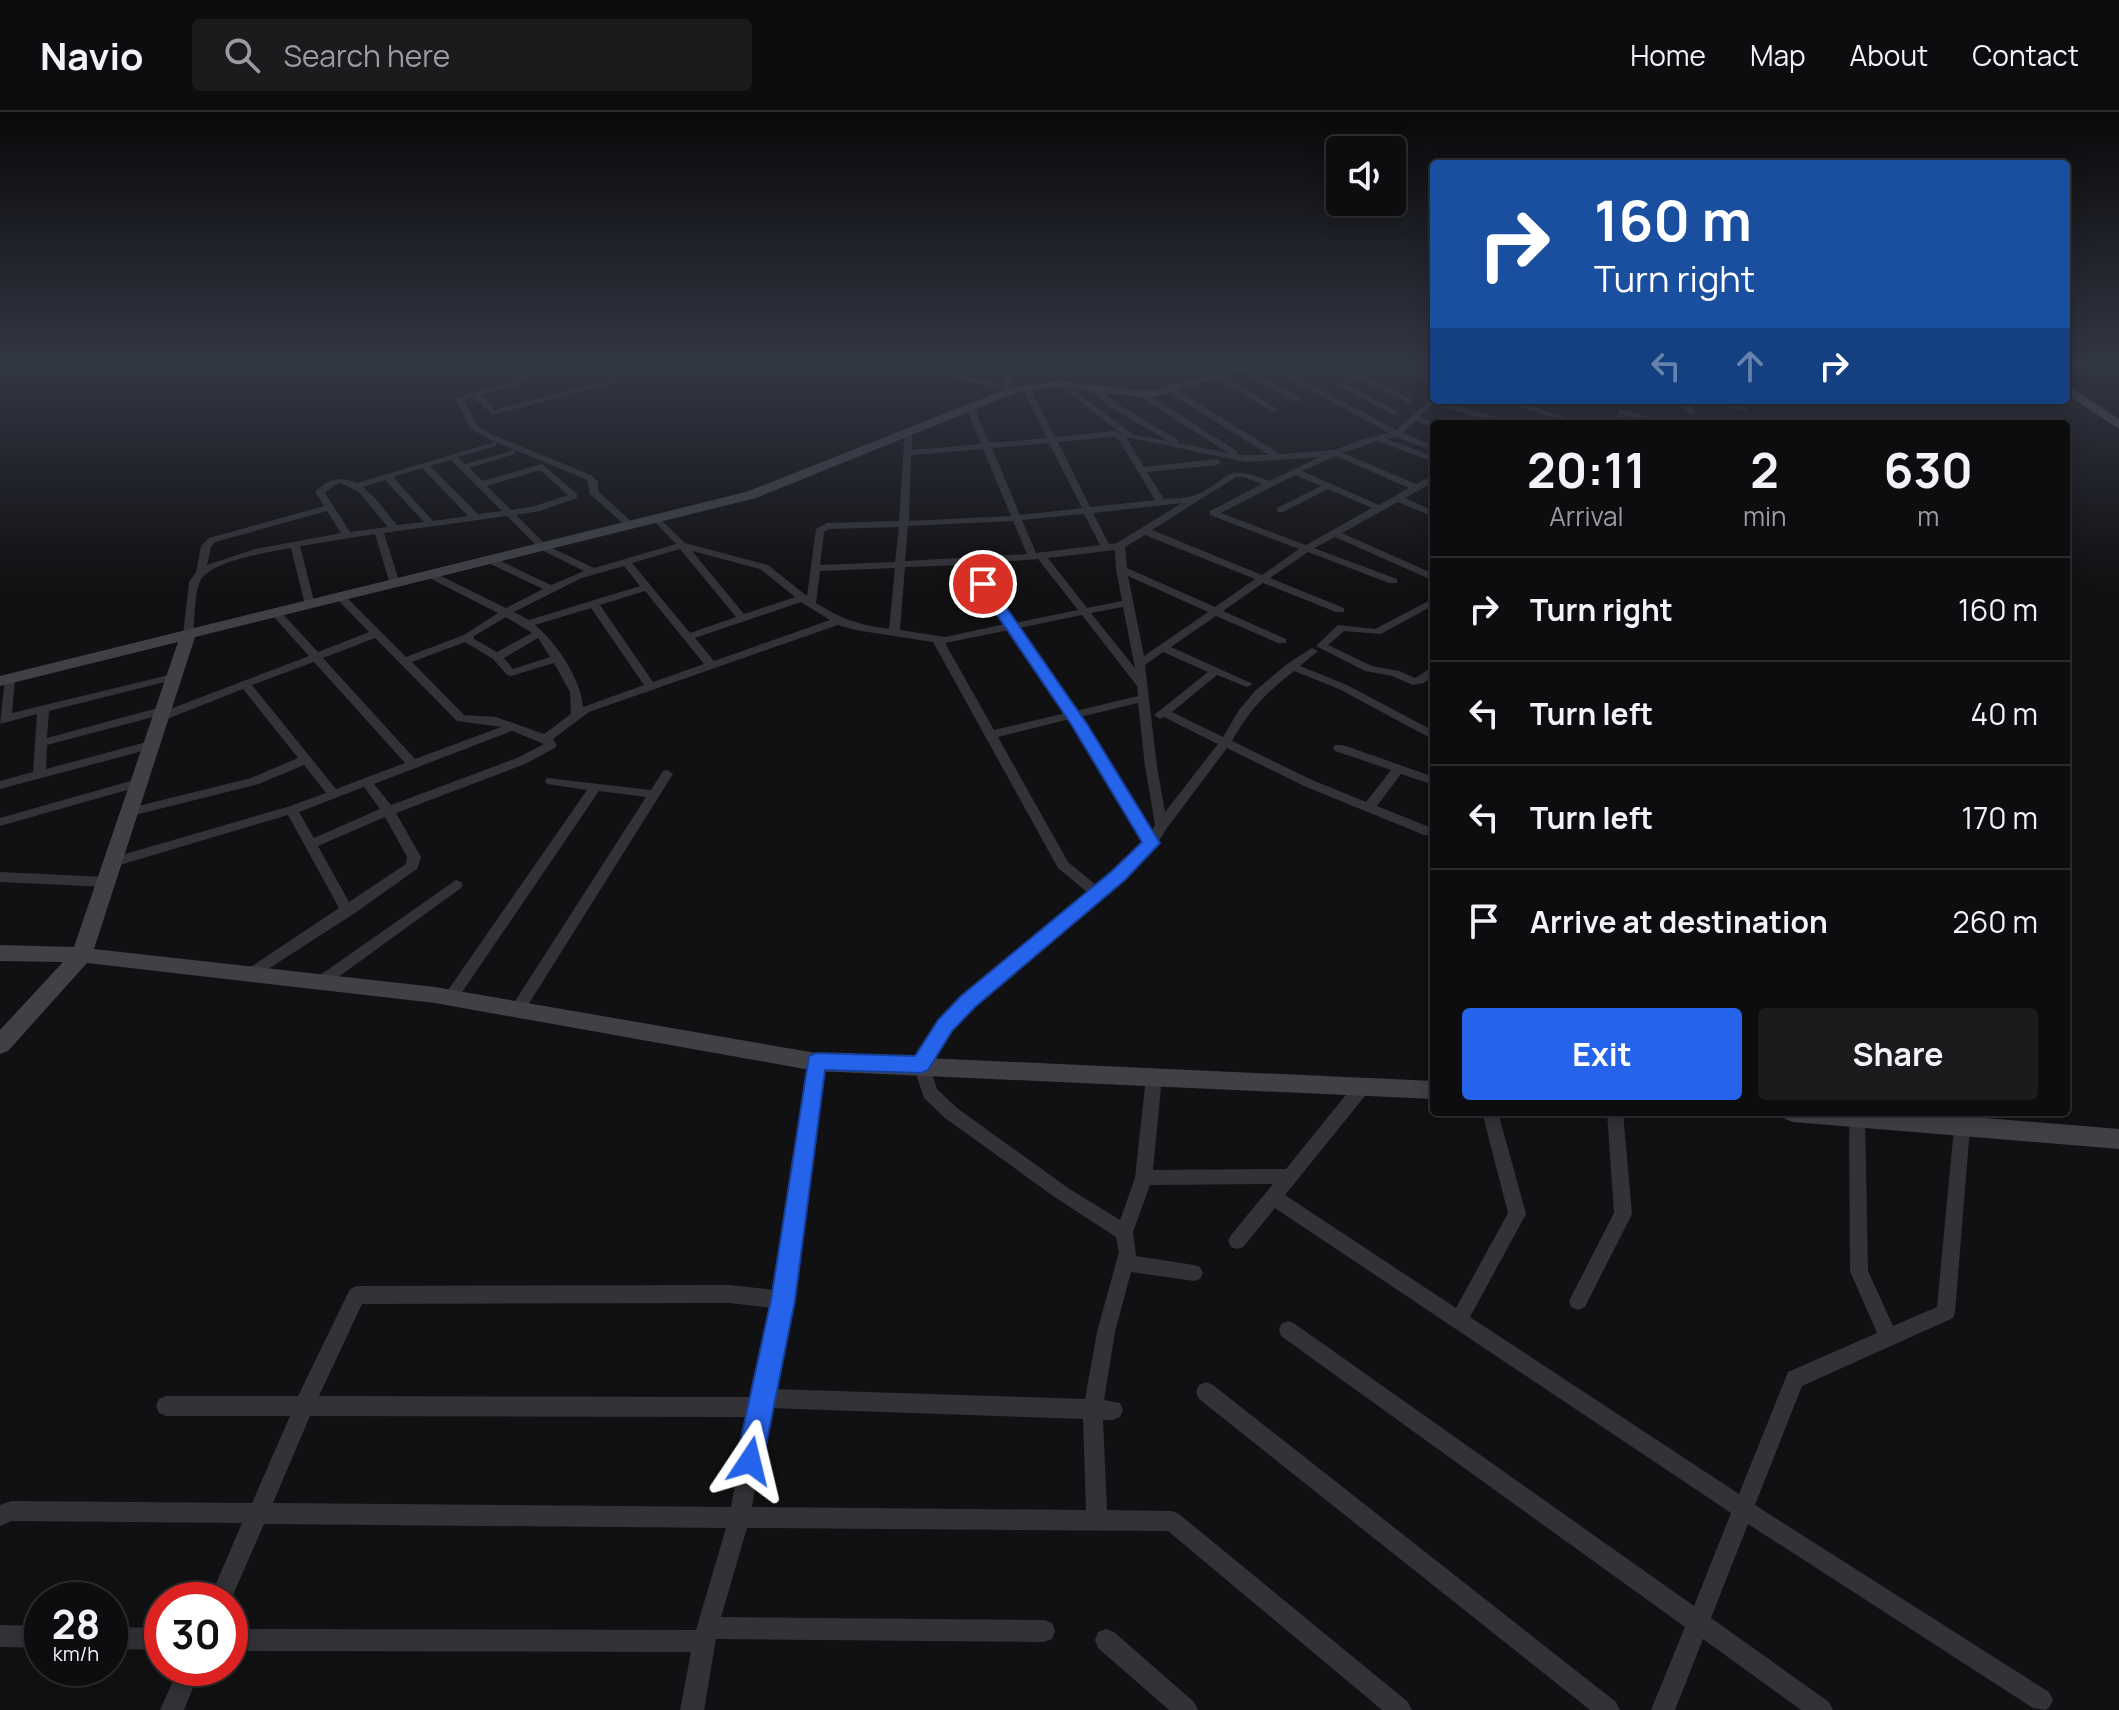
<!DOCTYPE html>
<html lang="en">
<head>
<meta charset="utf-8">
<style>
  body { margin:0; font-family:Manrope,sans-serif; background:#1b1a1c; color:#f1f3f6; height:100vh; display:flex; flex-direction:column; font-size:30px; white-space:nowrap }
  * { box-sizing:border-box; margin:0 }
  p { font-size:26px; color:#9a9b9e }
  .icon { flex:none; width:44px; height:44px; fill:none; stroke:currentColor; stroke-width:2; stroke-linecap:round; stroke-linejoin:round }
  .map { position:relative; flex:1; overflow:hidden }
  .sheet { position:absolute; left:1430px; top:308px; width:640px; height:696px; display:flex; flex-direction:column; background:#0d0c0e; border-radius:8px; box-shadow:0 4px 20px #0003,0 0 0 2px #2d2c2e }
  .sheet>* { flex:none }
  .top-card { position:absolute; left:1430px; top:48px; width:640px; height:244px; border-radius:8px; box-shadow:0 4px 20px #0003,0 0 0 2px #2d2c2e; background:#1a4fa0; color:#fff; overflow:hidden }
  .buttons { position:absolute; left:1326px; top:24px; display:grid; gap:16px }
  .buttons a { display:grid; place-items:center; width:80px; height:80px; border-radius:8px; background:#0d0c0e; box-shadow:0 4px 20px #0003,0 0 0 2px #2d2c2e; font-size:40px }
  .speed { position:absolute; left:24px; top:1470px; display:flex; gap:16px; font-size:40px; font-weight:700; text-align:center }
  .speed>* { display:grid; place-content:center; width:104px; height:104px; border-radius:50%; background:#0d0c0e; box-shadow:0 4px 20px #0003,0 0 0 2px #2d2c2e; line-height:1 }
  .speed small { font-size:20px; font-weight:400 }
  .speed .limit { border:12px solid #d22; background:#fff; color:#111 }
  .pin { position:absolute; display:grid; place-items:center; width:68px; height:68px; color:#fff; margin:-34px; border:4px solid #fff; border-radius:50%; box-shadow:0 2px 8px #0007 }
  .me { position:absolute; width:88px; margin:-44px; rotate:10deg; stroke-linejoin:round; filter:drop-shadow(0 0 6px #0008) }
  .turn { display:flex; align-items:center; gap:28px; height:168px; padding:0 32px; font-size:36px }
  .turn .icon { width:104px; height:104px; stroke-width:2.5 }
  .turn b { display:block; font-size:56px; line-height:68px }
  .lanes { display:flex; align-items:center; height:76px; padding:0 32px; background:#0003; justify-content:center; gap:40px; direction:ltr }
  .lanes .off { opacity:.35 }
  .eta { display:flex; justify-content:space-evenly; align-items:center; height:136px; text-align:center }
  .eta b { font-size:48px; font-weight:700; line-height:56px }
  .action { display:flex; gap:16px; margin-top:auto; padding:16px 32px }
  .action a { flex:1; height:92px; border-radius:8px; background:#2563eb; color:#fff; font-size:32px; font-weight:700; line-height:92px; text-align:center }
  .action a+a { background:#1b1a1c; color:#f1f3f6 }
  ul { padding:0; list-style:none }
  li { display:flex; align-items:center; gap:24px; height:104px; padding:0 32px; border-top:2px solid #2d2c2e }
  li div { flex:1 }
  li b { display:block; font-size:30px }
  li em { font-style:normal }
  header { display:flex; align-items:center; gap:48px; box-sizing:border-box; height:112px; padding:0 40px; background:#0d0c0e; border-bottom:2px solid #2d2c2e }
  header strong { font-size:38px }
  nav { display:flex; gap:44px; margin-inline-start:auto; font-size:28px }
  .search { width:560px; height:72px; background:#1b1a1c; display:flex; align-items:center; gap:20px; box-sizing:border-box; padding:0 28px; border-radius:8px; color:#9a9b9e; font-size:30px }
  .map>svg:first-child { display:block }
</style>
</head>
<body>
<header>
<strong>Navio</strong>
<div class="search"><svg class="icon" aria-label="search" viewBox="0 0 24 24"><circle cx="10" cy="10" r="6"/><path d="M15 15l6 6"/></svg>Search here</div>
<nav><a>Home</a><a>Map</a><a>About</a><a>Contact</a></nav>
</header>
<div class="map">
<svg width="2119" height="1598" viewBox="0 0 2119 1598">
  <rect width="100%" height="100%" fill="#111012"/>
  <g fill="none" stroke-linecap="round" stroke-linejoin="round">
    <!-- street -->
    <g fill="#323237" fill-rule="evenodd">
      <path d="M2,251H10L0,261Z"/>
      <path d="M490,251C504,251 516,259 530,258C544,257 556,251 570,251L530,262L519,272L480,283L495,298L614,267L618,269L493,303L473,285L464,288L477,313L491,322L591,363L598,370V379L635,413L627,415L590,382L588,371L585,367L515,338V342L469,356L483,369L542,352L577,382V386L540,399L516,403L546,433L594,456L676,432L652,407L657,404L685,431L768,453L807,484L816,417L827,411L899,409L905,320L912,322V338L981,332L966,295L970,293L974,295L989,331L1047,326L1022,275L1026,273L1030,275L1055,325L1115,319L1123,323L1060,274V270H1063L1134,323L1168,329L1110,295L1090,278V274H1096L1116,291L1178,328V331L1228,341L1138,283L1145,281L1237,339V343H1269L1168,280V276H1174L1280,342L1335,338L1360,328L1389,321L1261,251H1271L1396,318L1434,285V288L1513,310L1514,312H1501L1433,292L1420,305L1438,312H1434V315L1415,309L1403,321L1434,334V340L1397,325L1386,327L1434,344V350L1377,329L1343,341L1416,372L1434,363V370L1405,386L1434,399V405L1398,390L1342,421L1434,462V469L1335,425L1314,436L1397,467V471H1389L1308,440L1270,466L1344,496V500H1336L1263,471L1223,499L1286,527V531H1278L1216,504L1171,535L1253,572L1247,575L1217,563L1172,600L1223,625L1239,598L1255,579L1287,552L1312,536L1318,539L1300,554L1347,573L1434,619V628L1339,577L1294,559C1263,584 1252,595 1232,629L1312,668L1366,690L1391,658L1335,639L1333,636L1335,633H1343L1434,665V673L1401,662L1377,694L1434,717V723H1424L1304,674L1227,636L1167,716L1152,740L1104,781L1103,785L1097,787L973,893L950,918L929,953L937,977L957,996L1068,1076L1120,1108L1135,1066L1146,965L1148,960L1154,959L1160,960L1162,965L1153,1058L1286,1057L1357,969L1363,967L1369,969L1371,974L1369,979L1285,1083L1456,1196L1508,1101L1482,1000H1498L1526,1102L1470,1205L1739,1382L1788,1260L1877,1221L1850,1159L1849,1004L1851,1000H1863L1865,1004L1868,1159L1893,1214L1937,1195L1954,1016L1956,1011L1962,1009L1968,1011L1970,1016L1955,1200L1953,1206L1802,1274L1755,1393L2049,1580L2053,1588L2049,1596L2045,1598L2033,1596L1748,1412L1711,1506L1829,1590L1833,1598H1801L1703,1527L1675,1598H1651L1685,1515L1281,1224L1279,1218L1281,1212L1288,1209L1295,1212L1694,1494L1731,1401L1275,1096L1243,1135L1237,1137L1231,1135L1228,1129L1231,1123L1273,1072L1150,1073L1133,1120L1136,1144L1194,1153L1200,1155L1203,1161L1200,1167L1194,1169L1131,1160L1115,1220L1104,1288L1120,1291L1123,1298L1120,1305L1113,1308H1103L1107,1398L1172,1399L1179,1402L1408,1590L1412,1598H1382L1168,1419L747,1416L721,1505L1044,1508L1052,1511L1055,1519L1052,1527L1044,1530L716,1527L704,1598H680L691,1540L230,1539V1517L696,1518L726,1416L264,1412L230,1490V1488H209L242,1411L12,1409L0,1414V1393L11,1389L252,1391L290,1304H166L159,1301L156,1294L159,1287L166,1284H298L350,1177L357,1174L729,1173L775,1178L808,950L810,946L816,944L822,946L824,950L792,1188L773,1277L1085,1287L1097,1220L1119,1140L1116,1125L1056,1086L945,1006L924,986L913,953L940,910L963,885L1087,780L1058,756L933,530L855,518L838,513L589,600L553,627L557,633L555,636L525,652L396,701L421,745L417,757L352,803L251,868L246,866L244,862L246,858L339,796L288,703L113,755L106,750L108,747L287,695L326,681L304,653L259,672L131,704L126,703L125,700L126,697L251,666L298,646L243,577L167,607H159L157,604L47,633L46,657L154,628L160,632L158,635L0,677V669L33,660L37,602L0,612L5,565L9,564L15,567L12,601L177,561L183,564L181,566L49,599L47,626L165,594L170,597L309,544L272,503V499H280L318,540L369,520L335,485L336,483H344L406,545L464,523L498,501L427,465V461H435L506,496L543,477L486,450V446H494L551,473L584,459L540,437L507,404L384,421L400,472L395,475L390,472L375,422L300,434L315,493L314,495H306L305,493L291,436C270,440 205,449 199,472C194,488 195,507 193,523L188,526L183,523L189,470L196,460L201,434L209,426L324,394L315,380C328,367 339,364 357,371L495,330L471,317L455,287L513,268L521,262L502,257ZM1114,325L1119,328L1155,388L1090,395L1058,330ZM1126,325L1246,350L1320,345L1269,369C1221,350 1233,368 1195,383C1186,387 1173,386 1164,387L1147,360L1217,353L1221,350L1217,347L1144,355ZM496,330L515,338L465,352L458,345L496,334ZM1049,331L1082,396L1020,403L992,336ZM983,337L1011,404L909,409L911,343ZM1336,344L1409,376L1379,393L1302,359ZM451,348L502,399L478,402L430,354ZM422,356L468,404L433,409L393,365ZM540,358L568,383L535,394L511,398L487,374ZM1295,363L1321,374L1277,396V400H1283L1328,377L1372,396L1306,433L1221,401ZM1236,365H1243L1262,372L1210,399V403L1299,437L1262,463L1152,418ZM385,368L424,410L397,413L375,386L363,375ZM341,371L359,380L388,415L350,420L325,381L334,373ZM1182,391L1117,431L1109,432L1093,401ZM327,399L341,421L255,437L207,453L211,435L215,430ZM1084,402L1100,433L1036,441L1022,408ZM1013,409L1027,442L905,449L908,414ZM899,415L895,450L820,453L824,420L829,417ZM1145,423L1255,467L1215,495L1127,456L1125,435ZM680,437L736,505L690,521L632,451ZM1115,438L1116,457L1122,489L1087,496L1048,446ZM692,439L760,457L795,485L744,502ZM1038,447L1078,498L1015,511L975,452ZM965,453L1005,512L945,525L900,518L905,455ZM624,454L640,474L529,508L514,500L582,466ZM895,456L889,517C856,512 844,508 816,491L820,459ZM1128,464L1208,500L1144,544ZM645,479L704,552L653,570L600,493ZM801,490L830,508L714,549L695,526ZM1123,495L1135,556L1091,501ZM591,496L644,573L583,595C581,567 556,530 535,513ZM1082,503L1137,574L1138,584L1076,599L1019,516ZM506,505L532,521L497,540L474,527V524ZM1009,518L1066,601L994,618L945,531ZM375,526L457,609L501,615L415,647L323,546ZM538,526L550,545L513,557L504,546ZM465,530L493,547L507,563L511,564L554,551L570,580L571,602L544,622L496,605L464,603L412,550ZM1163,540L1208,560L1154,603L1160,607L1164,605L1218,632L1165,700L1157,654L1145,553ZM314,550L405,651L336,677L252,573ZM1138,591L1145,654L1155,713L1151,720L1080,605ZM1070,607L1144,731L1096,773L1068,750L998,625ZM512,619L544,632L517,646L391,693L374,672ZM364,675L380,697L314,726L299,700ZM385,705L407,745L406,752L349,790L318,734ZM729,1191L772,1196L751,1285L319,1284L362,1192ZM769,1296L1083,1307L1086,1398L752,1395ZM310,1304L747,1305L731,1395L273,1391Z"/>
      <path d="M936,251H944C959,268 982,267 1002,271L1013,251H1021L1009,272L1020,277L1016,279C989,271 955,275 936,251Z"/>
      <path d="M1384,251H1394L1393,252L1434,266V271L1386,255L1366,264L1411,287V291H1408L1359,267L1345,272L1397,299L1398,301L1394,303L1335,272Z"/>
      <path d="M1243,255L1301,286L1302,288L1295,290L1240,259L1239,257Z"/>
      <path d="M1215,261H1221L1279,298L1272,300L1215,265Z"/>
      <path d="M1498,288H1511L1581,310L1574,312Z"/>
      <path d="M1677,288H1685L1695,300L1694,302H1688Z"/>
      <path d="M1706,288H1719L1748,297L1744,299Z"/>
      <path d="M1619,298H1625L1668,312H1655L1619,302Z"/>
      <path d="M1620,303L1624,306L1623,308L1604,312H1588Z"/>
      <path d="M1434,486V493L1381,522L1344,519L1328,533L1372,554L1399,559L1415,566L1434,554V563L1424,571L1413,573L1392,564L1365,559L1316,534L1338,513L1375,517Z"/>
      <path d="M667,658L673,662L523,901H513L510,897L646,685L599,679L456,889H446L444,885L446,881L587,678L547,672L545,669L547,666L651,678L663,659Z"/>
      <path d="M141,666L145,667L147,670L145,673L0,714V706Z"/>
      <path d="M0,760L107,765L114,770L107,775L0,770Z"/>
      <path d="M456,768L461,770L463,773L461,776L326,874H316L314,870L316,866Z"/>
      <path d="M1607,1000H1623L1632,1102L1585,1195L1578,1198L1571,1195L1569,1189L1614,1101Z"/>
      <path d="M1206,1270L1213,1273L1616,1590L1620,1598H1590L1199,1287L1196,1280L1199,1273Z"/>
      <path d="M0,1513L42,1514V1536L0,1535Z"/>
      <path d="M110,1515L162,1516V1538L110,1537Z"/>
      <path d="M1106,1517L1114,1520L1194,1590L1198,1598H1169L1098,1536L1095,1528L1098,1520Z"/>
      <path d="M179,1556H201L184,1598H160Z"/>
    </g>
    <!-- secondary -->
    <g fill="#404147" fill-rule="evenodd">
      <path d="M1251,251H1269L1150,286L1056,275L1018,280L756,386L195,525L94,837L435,875L816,941L1434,969V987L816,959L435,891L87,851L8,939L0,942V918L63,850L0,849V833L74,835L178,530L0,574V564L746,380L1012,275L1056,269L1150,279Z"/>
      <path d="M1781,1000H1912L2119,1017V1037L1793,1010L1785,1007Z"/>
    </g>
    <!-- primary -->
    <path fill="#4e4e56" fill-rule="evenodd" d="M2066,272L2119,307V317L2066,282Z"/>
  </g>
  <!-- sky -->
  <linearGradient id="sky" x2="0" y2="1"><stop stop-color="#09090a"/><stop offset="0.53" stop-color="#323744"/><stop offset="1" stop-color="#323744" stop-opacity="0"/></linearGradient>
  <rect width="2119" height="475" fill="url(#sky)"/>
  <!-- route -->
  <path fill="#2563eb" stroke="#184099" stroke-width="2" d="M978,469H988L1087,612L1160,731L1125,768L975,895L952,919L928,958L921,961L825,958L795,1188L763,1349L759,1359L750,1362L740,1359L736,1349L771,1188L809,944L816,941L915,944L938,908L961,884L1112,759L1142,730L1071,612L976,472Z"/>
</svg>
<div class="buttons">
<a><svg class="icon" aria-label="sound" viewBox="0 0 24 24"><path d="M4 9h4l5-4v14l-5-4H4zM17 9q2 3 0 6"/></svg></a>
</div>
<div class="speed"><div>28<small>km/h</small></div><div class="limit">30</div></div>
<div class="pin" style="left:983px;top:472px;background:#d93025"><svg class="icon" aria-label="arrive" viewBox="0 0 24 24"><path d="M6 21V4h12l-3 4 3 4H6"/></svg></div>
<svg class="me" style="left:750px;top:1349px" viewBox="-20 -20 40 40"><path d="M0-17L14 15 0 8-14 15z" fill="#2563eb" stroke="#fff" stroke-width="4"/></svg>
<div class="top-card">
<div class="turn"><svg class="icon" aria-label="right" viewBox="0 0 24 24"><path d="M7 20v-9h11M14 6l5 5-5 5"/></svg><div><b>160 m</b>Turn right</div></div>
<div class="lanes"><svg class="icon off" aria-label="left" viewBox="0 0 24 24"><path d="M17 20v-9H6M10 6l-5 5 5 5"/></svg><svg class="icon off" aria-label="ahead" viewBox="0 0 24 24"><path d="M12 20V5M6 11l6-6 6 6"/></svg><svg class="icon" aria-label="right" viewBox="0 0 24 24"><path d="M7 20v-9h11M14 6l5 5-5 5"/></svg></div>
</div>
<section class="sheet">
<div class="eta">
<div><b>20:11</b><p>Arrival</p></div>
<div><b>2</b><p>min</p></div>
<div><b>630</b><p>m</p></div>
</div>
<ul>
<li><svg class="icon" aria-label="right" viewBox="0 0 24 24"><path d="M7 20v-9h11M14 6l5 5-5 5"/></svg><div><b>Turn right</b></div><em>160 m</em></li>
<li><svg class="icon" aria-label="left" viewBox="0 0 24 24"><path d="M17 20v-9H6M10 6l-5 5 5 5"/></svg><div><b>Turn left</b></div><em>40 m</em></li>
<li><svg class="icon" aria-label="left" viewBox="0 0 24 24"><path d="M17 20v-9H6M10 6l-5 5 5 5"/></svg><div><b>Turn left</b></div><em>170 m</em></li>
<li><svg class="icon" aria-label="arrive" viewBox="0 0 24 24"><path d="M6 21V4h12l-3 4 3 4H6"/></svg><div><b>Arrive at destination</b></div><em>260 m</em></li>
</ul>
<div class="action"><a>Exit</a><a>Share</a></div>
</section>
</div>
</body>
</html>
